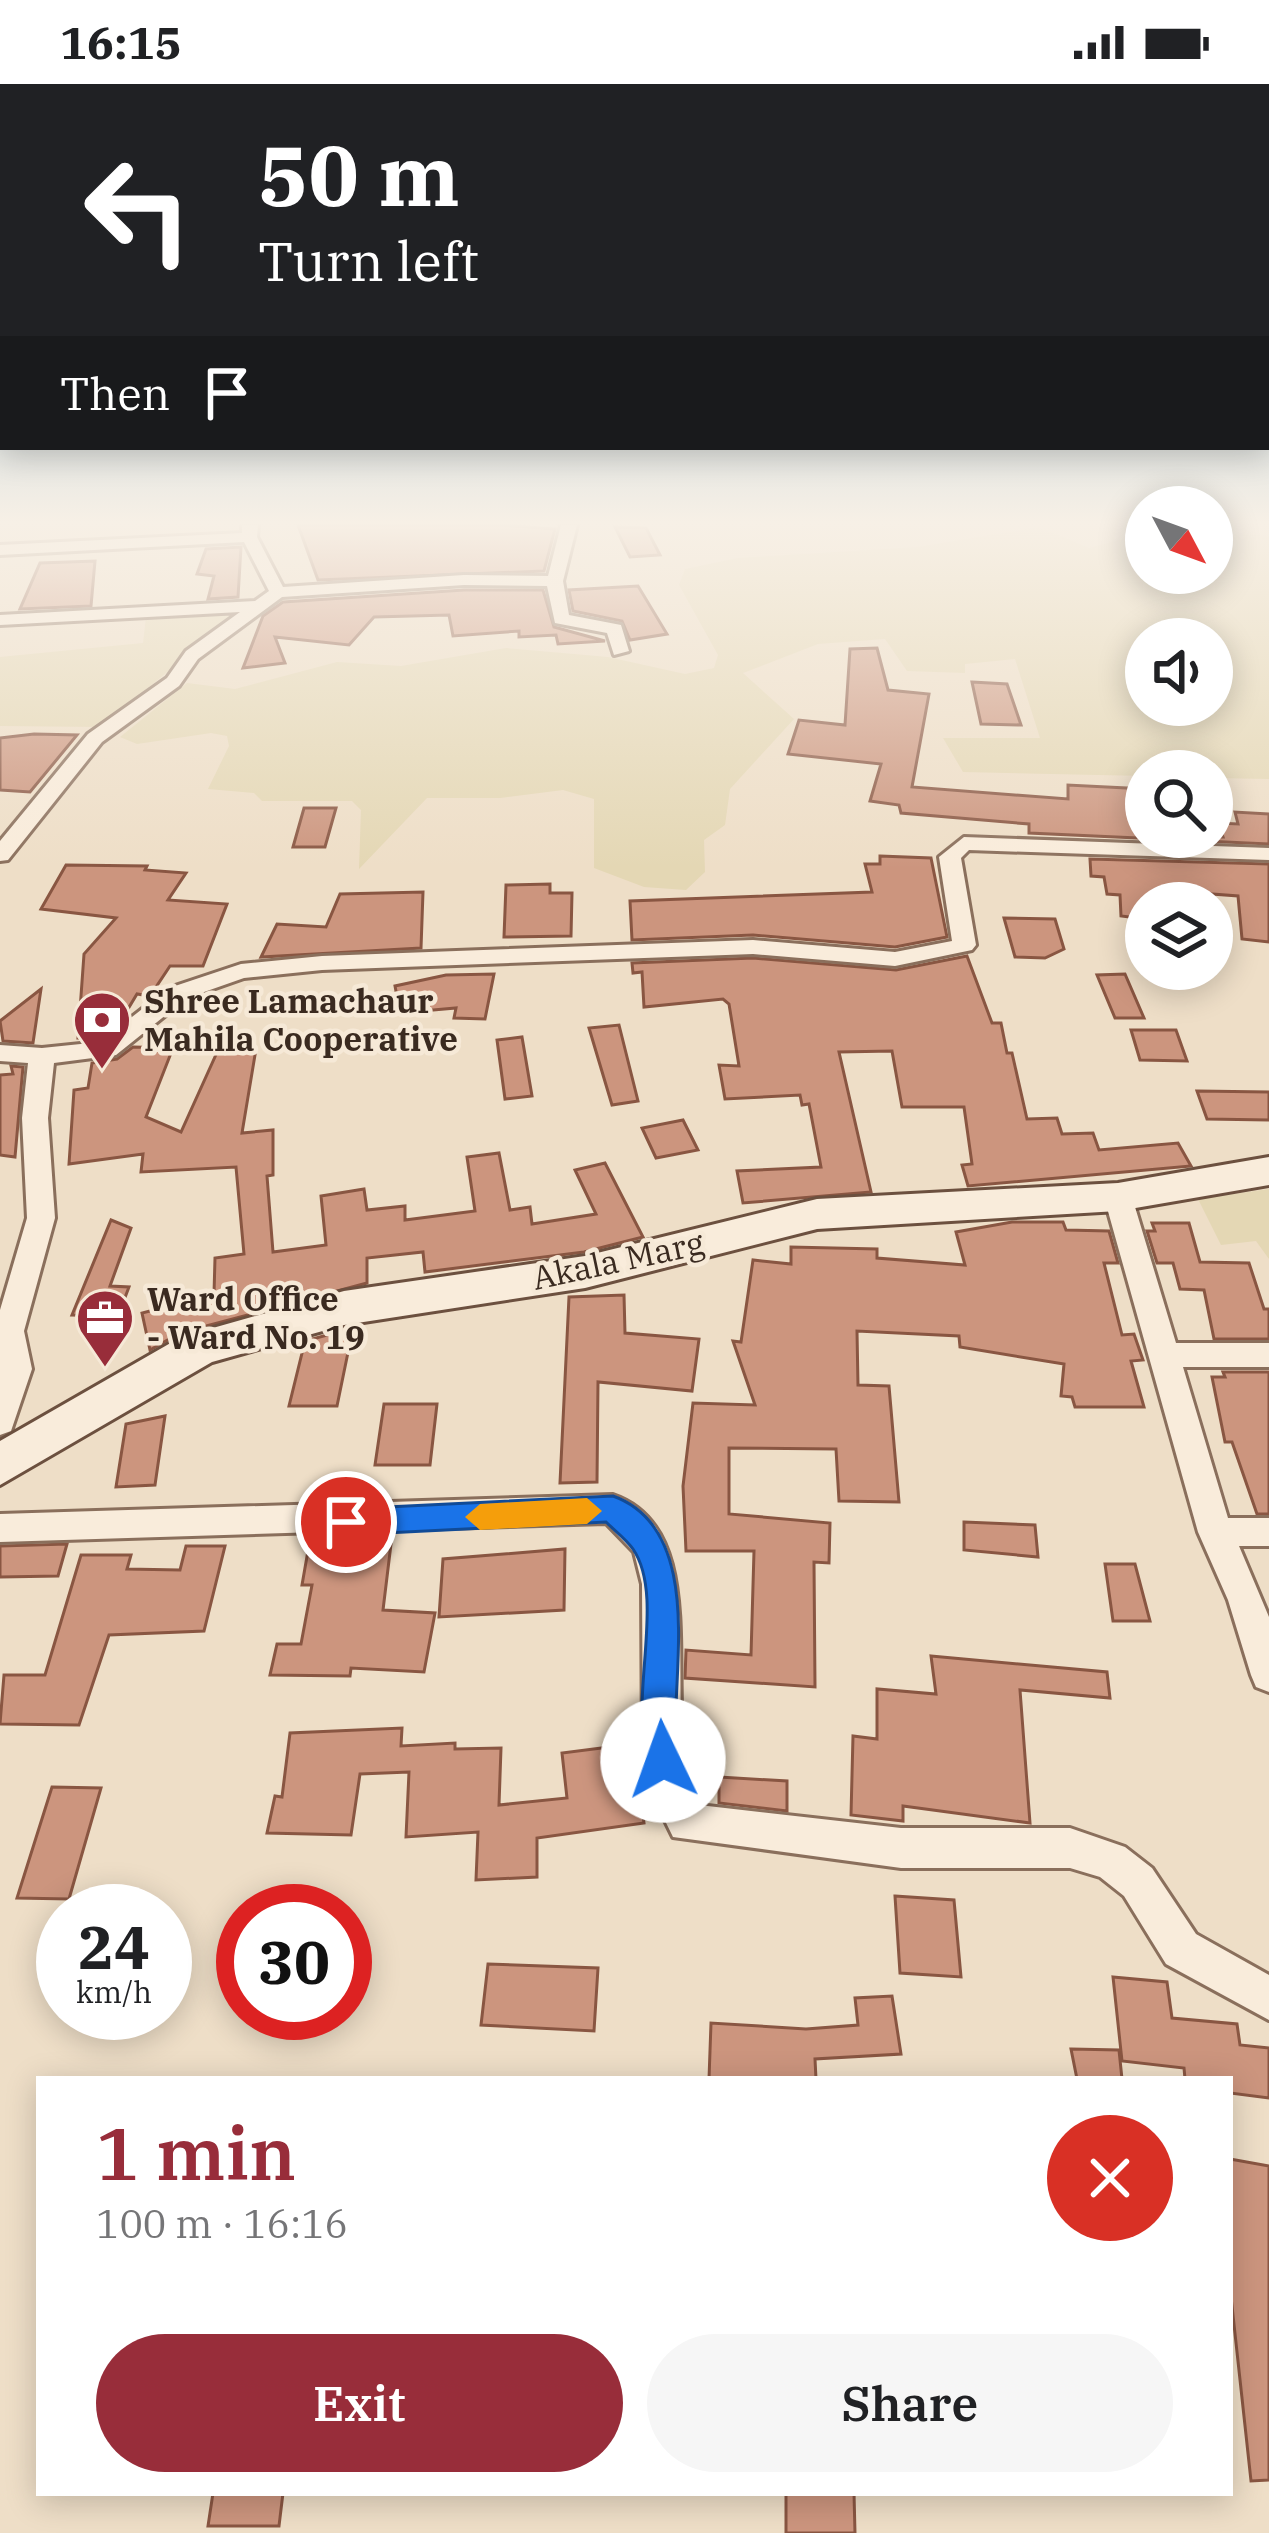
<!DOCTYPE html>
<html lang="en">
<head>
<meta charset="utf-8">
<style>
  body { margin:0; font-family:"IBM Plex Serif",serif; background:#f6f6f6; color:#202124; height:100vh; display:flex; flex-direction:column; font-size:45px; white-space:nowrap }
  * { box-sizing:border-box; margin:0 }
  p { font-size:39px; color:#757577 }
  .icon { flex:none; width:66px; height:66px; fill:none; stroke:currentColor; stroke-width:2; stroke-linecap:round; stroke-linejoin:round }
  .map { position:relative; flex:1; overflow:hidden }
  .sheet { position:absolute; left:36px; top:1992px; width:1197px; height:420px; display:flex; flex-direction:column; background:#fff; border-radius:0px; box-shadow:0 6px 30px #0003 }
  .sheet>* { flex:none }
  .top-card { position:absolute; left:0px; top:0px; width:1269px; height:366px; box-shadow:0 6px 30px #0003; background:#202124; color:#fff; overflow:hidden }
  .needle { width:78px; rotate:131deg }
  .fabs { position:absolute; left:1125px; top:402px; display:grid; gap:24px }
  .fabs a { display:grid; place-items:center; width:108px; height:108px; border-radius:50%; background:#fff; box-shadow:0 6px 30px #0003; font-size:60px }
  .speed { position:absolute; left:36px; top:1800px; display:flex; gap:24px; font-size:60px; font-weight:700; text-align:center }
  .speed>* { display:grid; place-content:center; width:156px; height:156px; border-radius:50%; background:#fff; box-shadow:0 6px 30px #0003; line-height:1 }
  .speed small { font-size:30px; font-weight:400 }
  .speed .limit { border:18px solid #d22; background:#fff; color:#111 }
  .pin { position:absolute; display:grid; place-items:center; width:102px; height:102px; color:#fff; margin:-51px; border:6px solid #fff; border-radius:50%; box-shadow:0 3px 12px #0007 }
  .me { position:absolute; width:132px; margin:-66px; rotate:357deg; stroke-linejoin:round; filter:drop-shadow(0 0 9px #0008) }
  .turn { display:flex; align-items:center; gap:42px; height:252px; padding:0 60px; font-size:54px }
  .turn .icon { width:156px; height:156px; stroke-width:2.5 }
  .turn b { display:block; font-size:84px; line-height:102px }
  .then { display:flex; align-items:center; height:114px; padding:0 60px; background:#0003; gap:24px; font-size:45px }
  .round { display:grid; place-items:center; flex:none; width:126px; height:126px; border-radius:63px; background:#f6f6f6 }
  .overview { display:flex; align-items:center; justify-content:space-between; height:204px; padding:0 60px }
  h1 { font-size:72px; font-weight:600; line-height:90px; color:#982d3a }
  .cta { display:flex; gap:24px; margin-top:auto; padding:24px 60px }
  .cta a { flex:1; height:138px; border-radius:72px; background:#982d3a; color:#fff; font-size:48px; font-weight:600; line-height:138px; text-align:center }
  .cta a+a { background:#f6f6f6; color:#202124 }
  .status { display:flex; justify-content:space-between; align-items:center; height:84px; padding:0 60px; background:#fff; direction:ltr }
  .status svg { height:33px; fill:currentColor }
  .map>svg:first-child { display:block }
</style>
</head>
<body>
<div class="status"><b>16:15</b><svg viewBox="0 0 49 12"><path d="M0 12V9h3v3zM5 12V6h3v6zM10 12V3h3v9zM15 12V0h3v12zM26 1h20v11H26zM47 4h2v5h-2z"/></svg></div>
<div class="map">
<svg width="1269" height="2449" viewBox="0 0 1269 2449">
  <rect width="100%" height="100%" fill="#eedec7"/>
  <!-- farmland -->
  <g fill="#e4d7b4" fill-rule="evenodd">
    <path d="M1039,443L1089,464L1146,449V489H1212V448L1269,452V695L1212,694V687H1146V692L963,688L943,654H1040L1015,575L965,580V589L907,587L885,555L818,560L743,589L794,635L730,705L725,741L704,756L705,788L686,806L644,803L594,784V715L563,706L500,714H427L359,785L361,726L352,717H262L254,709L208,705L229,662L227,652L211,649L137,660L120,653L187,599L235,605L337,578L401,582L506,564L608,573L685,590L714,584L718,571L679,501L685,485L738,474L918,463ZM1146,555H1212V621H1146Z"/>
    <path d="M242,526L101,643L0,642V573L143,559L146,533Z"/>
    <path d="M1269,1105V1175L1256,1157L1221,1161L1198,1115Z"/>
  </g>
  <!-- building -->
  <g fill="#cc957e" stroke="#895642" stroke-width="3">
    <path d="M298,441H503L555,445L544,487L318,496Z"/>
    <path d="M615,443L646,444L660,471L630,473Z"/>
    <path d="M241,463L238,513L208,515L214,492L197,490L206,465Z"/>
    <path d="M95,477L91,522L20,525L40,479Z"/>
    <path d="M638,502L667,550L630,556L622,537L573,527L569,506Z"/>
    <path d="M464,506H543L554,543L605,557L558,560L556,551L519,553V547L453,552L449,531L374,533L349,561L275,553L285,579L243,584L263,532L283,518Z"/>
    <path d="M877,564L888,606L929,610L912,703L1068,715V701L1146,705V753H1223L1218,739L1238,740L1235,728L1269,730V760L1029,749V740L901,729L899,721L870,717L881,680L788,670L799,636L845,641L850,565Z"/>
    <path d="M972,598L1007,600L1021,641L981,640Z"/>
    <path d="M34,650L77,651L30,708L0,706V654Z"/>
    <path d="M304,724H336L325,763H293Z"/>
    <path d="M880,772L931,774L947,853L895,863L753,851L632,856L630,817L872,808L865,780H880Z"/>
    <path d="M1090,775L1269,780V858L1242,855L1238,812L1171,807L1174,816L1149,815L1146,835L1121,832L1120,811L1107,810L1104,793L1091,792Z"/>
    <path d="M66,781L147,782L145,786L186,789L168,816L227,820L203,882H170L150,912L137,910L122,935L98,954H78L84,870L116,834L41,825Z"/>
    <path d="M550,800V809H572L571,852L504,853L506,801Z"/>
    <path d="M423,808L421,864L261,873L277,840L326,843L340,810Z"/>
    <path d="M1004,834L1055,835L1064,865L1045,874L1015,873Z"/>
    <path d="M967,872L992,939H1001L1007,969H1012L1027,1035L1057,1034L1062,1050L1093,1049L1099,1066L1178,1059L1191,1082L968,1102L962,1081L972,1080L964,1023H902L892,967L839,968L871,1108L743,1119L737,1087L821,1083L809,1020L802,1021L800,1011L725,1015L719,981L739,982L729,920L723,915L644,923L642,888L633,889L632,879L753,874L896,886Z"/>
    <path d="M494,890L485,935L454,934L456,924L400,929L395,902L446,891Z"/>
    <path d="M1125,890L1144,934H1115L1097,891Z"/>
    <path d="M41,905L33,959L3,957L0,937Z"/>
    <path d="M619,941L638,1017L612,1021L589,944Z"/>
    <path d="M1131,946H1176L1187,977L1140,976Z"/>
    <path d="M522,953L532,1012L505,1015L497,956Z"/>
    <path d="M133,963L173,964L146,1033L181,1048L219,964L256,965L242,1049L273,1046V1091L267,1092L273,1168L326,1161L321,1112L364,1105L367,1126L405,1122V1136L475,1127L467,1073L499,1069L510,1126L530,1123L532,1140L596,1130L575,1086L605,1079L643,1153L584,1168L425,1188L423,1168L367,1174V1199L180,1249L150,1266L142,1229L214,1210L215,1174L244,1170L236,1083L141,1088L143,1070L69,1080L74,1006L88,1004L92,979L117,975Z"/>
    <path d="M11,982L23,983L15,1073L0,1071V991L13,990Z"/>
    <path d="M1197,1007L1269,1008V1036L1207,1035Z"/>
    <path d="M683,1036L698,1066L656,1074L642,1044Z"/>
    <path d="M111,1136L131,1144L110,1202L129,1203L118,1232L72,1231Z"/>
    <path d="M1012,1138H1063L1066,1146L1109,1147L1118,1179H1104L1122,1251L1134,1250L1143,1276L1131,1277L1144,1323H1075L1072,1313L1061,1312L1064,1280L960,1263L959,1252L857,1247L858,1301L889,1302L899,1418L839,1417L836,1365L729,1364V1430L830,1439L829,1479L814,1478L815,1603L685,1594L686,1566L751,1571L754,1467H686L683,1402L693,1319L755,1321L733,1257L741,1258L753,1176L791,1180V1163L877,1165V1174L965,1181L956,1148Z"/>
    <path d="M1152,1139H1189L1200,1178L1249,1179L1264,1225H1269V1255H1214L1204,1206L1180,1205L1173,1179H1157L1147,1147H1155Z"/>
    <path d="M624,1211L625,1249L699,1255L692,1307L598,1298L597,1398L560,1399L569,1213Z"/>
    <path d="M353,1244L337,1322H289L305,1257Z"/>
    <path d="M1223,1288H1269V1430H1257L1232,1358H1225L1212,1293H1225Z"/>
    <path d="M384,1320H437L430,1381H375Z"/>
    <path d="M165,1332L155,1401L116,1403L126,1340Z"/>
    <path d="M964,1438L1035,1441L1038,1473L964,1466Z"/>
    <path d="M67,1460L58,1492L0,1493V1462Z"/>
    <path d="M391,1460L383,1526L435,1529L424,1588L351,1584L350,1592L270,1591L277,1560H301L312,1501H302L309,1461Z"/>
    <path d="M186,1462H225L204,1547L109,1551L79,1641L0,1640L4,1591H45L81,1471H131L127,1485L180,1486Z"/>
    <path d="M565,1465L564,1526L439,1533L443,1475Z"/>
    <path d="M1105,1480H1135L1150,1537H1113Z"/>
    <path d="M931,1572L1107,1588L1110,1614L1020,1606L1030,1739L903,1722V1737L851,1731L853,1652L877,1655V1605L936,1610Z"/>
    <path d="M402,1644L401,1662L455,1659V1665L501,1664L499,1721L567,1714L562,1669L633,1660L644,1739L537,1754V1793L476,1796L478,1748L406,1753L409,1688L360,1690L351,1751L267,1749L275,1712L282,1713L290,1649Z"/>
    <path d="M719,1693L787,1697V1727L719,1719Z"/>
    <path d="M52,1703L101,1704L69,1815L17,1814Z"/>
    <path d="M895,1812L954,1816L961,1893L900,1889Z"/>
    <path d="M488,1880L598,1884L594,1947L481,1941Z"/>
    <path d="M1113,1893L1167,1898L1172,1934L1237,1940L1240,1961L1269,1964V2014L1230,2009V1995H1185L1184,1984L1122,1977Z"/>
    <path d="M892,1912L901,1970L815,1975L816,1995H709L711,1939L806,1945L858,1941L855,1914Z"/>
    <path d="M1071,1965L1119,1966L1122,1995H1077Z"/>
    <path d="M1230,2075L1269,2082V2396L1251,2397L1231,2213Z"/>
    <path d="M213,2409H283L279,2442H208Z"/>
    <path d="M786,2409H854L855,2449H786Z"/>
  </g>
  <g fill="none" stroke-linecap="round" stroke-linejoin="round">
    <defs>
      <g id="minor">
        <path d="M242,441H258L257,453L283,503L464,491L548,492L561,441H577L563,497L569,531L621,541L629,567L614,571L607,549L555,539L547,502L464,501L282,513L198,575L179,602L102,658L8,776L0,777V757L88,650L167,594L186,567L240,528L0,541V531L255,517L269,507L244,458L0,471V461L242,449Z"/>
        <path d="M964,753L1269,764V776L969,766L961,774L976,861L972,866L895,882L753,870L322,886L244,894L187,914L116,971L54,979L48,1034L55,1134L24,1247L32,1285L11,1347L0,1351V1226L27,1134L22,1034L28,979L0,977V961L42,964L100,958L169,904L241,880L322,872L753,856L895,868L952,857L939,773Z"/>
        <path d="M1118,1103L1132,1113L1176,1259H1269V1283H1183L1228,1434H1269V1462H1239L1269,1533V1608L1256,1603L1251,1591L1228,1516L1198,1448L1104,1113Z"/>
        <path d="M613,1411C723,1449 653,1637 699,1721L901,1744H1070L1125,1763L1152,1784L1196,1850L1269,1891V1936L1166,1880L1124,1812L1100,1793L1070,1784H901L673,1753L651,1708L643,1675L642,1500L634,1468L606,1439L0,1458V1430Z"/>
      </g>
      <path id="secondary" d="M1269,1073V1101L1118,1127L817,1145L585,1204L344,1241L212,1278L0,1401V1357L181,1253L344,1207L585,1172L817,1115L1118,1099Z"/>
    </defs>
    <!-- minor casing -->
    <use href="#minor" stroke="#8a6f5c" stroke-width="6"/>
    <!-- secondary casing -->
    <use href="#secondary" stroke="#6c503f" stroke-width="6"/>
    <!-- minor -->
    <use href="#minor" fill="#f9ecdb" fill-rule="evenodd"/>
    <!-- secondary -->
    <use href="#secondary" fill="#f9ecdb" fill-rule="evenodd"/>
  </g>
  <!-- sky -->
  <linearGradient id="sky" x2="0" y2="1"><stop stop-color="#8ebad4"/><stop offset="0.56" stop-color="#f7f0e6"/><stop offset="1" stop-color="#f7f0e6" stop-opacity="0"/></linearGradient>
  <rect width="1269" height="784" fill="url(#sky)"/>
  <!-- route -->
  <path fill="#1a73e8" stroke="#114b97" stroke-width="3" d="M613,1412C694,1441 678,1557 676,1623C676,1645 684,1669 676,1688L663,1693L651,1688C624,1627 668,1516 633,1465C626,1455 615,1447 606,1438L346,1451L331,1438L346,1425Z"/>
  <!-- slow -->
  <path fill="#f59e0b" d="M587,1414L602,1427L587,1440L480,1446L465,1433L480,1420Z"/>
  <!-- icons -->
  <defs>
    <symbol id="bank-pin" viewBox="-11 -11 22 30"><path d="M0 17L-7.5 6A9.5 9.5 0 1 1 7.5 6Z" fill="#982d3a" stroke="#f6e9d7"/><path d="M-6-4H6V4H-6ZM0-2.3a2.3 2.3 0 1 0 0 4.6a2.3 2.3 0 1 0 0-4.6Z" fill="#fff"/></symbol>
    <symbol id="office-pin" viewBox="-11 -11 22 30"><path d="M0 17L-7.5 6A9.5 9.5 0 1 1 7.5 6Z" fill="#982d3a" stroke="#f6e9d7"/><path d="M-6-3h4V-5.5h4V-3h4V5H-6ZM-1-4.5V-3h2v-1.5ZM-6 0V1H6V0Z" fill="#fff"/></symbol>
  </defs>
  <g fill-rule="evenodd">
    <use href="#bank-pin" x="69" y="903" width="66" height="90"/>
    <use href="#office-pin" x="72" y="1201" width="66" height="90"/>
  </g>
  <g text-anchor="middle" stroke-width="9" stroke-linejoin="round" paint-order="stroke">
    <!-- poi labels -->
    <g font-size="33" font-weight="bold" fill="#3a2a20" stroke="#f6e9d7" text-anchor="start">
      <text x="144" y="929">Shree Lamachaur<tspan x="144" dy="38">Mahila Cooperative</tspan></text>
      <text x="147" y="1227">Ward Office<tspan x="147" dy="38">- Ward No. 19</tspan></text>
    </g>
    <!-- street labels -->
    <g font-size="33" fill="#3a2a20" stroke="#f6e9d7">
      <text transform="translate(618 1176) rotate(-12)" y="12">Akala Marg</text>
    </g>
  </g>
</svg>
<div class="fabs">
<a><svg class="needle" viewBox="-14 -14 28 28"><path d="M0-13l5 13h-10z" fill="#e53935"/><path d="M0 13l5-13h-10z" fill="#757577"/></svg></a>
<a><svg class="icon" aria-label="sound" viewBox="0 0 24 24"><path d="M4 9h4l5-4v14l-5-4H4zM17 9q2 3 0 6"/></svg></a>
<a><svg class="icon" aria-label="search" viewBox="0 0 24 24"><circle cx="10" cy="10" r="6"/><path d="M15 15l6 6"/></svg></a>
<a><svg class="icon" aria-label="layers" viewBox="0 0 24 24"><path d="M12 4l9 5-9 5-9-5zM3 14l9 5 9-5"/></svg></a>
</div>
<div class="speed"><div>24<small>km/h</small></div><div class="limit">30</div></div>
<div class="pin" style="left:346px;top:1438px;background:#d93025"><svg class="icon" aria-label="arrive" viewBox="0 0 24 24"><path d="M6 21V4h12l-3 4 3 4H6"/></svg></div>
<svg class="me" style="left:663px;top:1676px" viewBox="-20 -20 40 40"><circle r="19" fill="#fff"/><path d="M0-13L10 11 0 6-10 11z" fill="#1a73e8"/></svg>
<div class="top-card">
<div class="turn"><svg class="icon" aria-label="left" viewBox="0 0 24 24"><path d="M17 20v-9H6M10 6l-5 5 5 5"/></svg><div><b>50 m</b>Turn left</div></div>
<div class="then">Then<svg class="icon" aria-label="arrive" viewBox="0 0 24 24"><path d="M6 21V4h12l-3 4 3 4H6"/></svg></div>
</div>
<section class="sheet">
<div class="overview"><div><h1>1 min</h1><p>100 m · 16:16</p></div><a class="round" style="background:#d93025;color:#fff"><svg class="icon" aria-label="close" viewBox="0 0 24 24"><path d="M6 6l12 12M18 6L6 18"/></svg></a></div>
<div class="cta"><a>Exit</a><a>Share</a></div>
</section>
</div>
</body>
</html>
